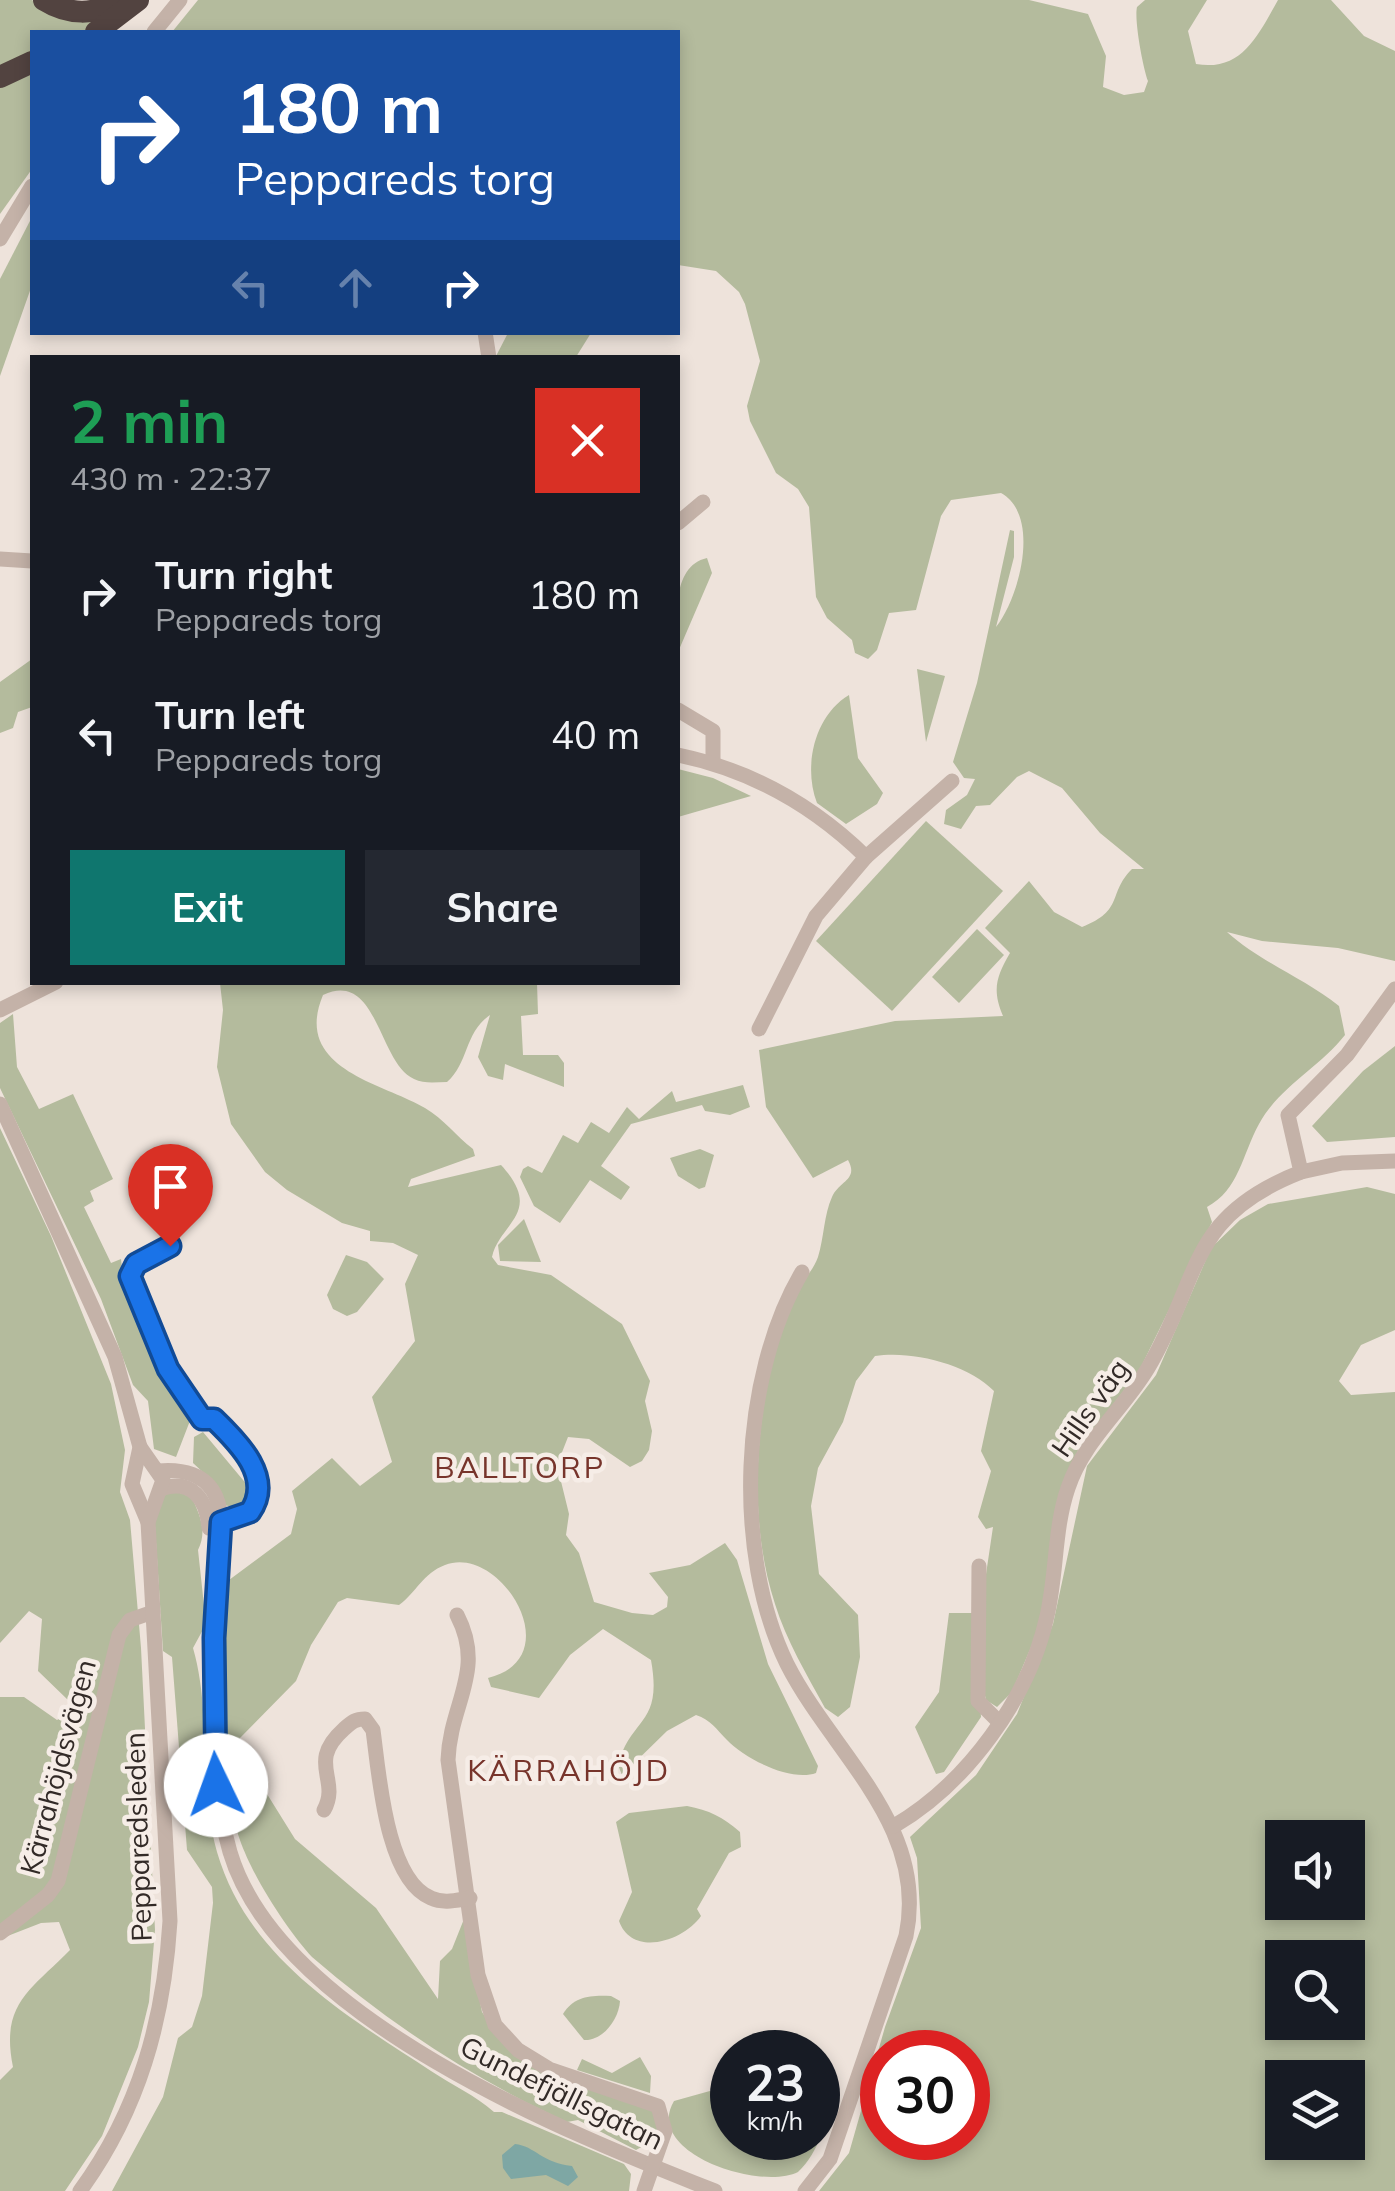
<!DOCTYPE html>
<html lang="en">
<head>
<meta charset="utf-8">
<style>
  body { margin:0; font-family:Mulish,sans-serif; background:#242831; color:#f1f3f6; height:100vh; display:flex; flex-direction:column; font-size:38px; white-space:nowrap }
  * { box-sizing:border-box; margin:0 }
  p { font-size:32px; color:#9ea1a6 }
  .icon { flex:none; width:55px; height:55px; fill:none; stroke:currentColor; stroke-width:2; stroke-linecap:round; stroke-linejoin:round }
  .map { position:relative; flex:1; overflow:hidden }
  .side { position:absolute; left:30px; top:355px; width:650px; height:630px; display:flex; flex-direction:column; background:#171b24; border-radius:0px; box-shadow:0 5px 15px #0003 }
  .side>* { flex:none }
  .banner { position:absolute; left:30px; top:30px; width:650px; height:305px; border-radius:0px; box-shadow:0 5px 15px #0003; background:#1a4fa0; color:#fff; overflow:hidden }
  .tools { position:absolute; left:1265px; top:1820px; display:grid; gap:20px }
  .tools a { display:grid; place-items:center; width:100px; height:100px; border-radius:0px; background:#171b24; box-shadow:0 5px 15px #0003; font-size:50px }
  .speed { position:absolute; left:710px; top:2030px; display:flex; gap:20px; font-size:50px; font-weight:700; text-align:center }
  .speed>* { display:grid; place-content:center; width:130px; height:130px; border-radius:50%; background:#171b24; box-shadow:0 5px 15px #0003; line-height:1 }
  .speed small { font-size:25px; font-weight:400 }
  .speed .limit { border:15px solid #d22; background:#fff; color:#111 }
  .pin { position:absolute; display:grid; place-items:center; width:85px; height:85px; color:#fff; margin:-102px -42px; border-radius:50% 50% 50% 0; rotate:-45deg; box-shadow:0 0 10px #0007 }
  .pin .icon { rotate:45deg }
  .me { position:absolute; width:110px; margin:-55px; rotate:357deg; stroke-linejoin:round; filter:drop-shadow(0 0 8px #0008) }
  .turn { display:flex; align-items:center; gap:35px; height:210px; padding:0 40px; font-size:45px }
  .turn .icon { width:130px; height:130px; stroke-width:2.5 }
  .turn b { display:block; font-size:70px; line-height:85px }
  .lanes { display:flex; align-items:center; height:95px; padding:0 40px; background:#0003; justify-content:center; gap:50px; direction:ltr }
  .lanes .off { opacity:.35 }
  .round { display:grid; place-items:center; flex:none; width:105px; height:105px; border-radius:0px; background:#242831 }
  .head { display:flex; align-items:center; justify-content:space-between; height:170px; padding:0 40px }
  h1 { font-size:60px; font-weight:700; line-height:75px; color:#1e9e55 }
  .primary-button { display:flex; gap:20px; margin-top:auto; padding:20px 40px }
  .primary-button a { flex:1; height:115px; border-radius:0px; background:#0f766e; color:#fff; font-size:40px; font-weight:700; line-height:115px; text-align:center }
  .primary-button a+a { background:#242831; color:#f1f3f6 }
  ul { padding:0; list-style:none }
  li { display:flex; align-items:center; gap:30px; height:140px; padding:0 40px }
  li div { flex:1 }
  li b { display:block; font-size:38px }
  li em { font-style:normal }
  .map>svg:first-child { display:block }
</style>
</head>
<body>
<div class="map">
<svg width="1395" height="2191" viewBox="0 0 1395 2191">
  <rect width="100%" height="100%" fill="#eee3db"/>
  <!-- green -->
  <g fill="#b4bb9d" fill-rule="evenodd">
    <path d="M0,0H32L37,4L121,10L83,32H32V53L0,68Z"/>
    <path d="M198,0H1029L1088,14L1106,56L1103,87L1124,95L1144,92L1148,81C1143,68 1134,20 1137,7L1145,0H1207L1188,31L1196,64C1242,72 1258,35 1278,0H1331L1364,36L1395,51V961L1338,948L1262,941L1227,932C1260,962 1304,978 1339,1006L1345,1035C1319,1068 1279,1087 1259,1124C1242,1155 1239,1190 1207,1207L1212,1222L1139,1371L1078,1450L1040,1626L1012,1692L997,1707L986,1700L984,1691L985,1581L993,1527L986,1529L978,1517L991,1471L981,1451L994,1391C968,1364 911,1350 875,1356L856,1381L843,1422L818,1468L811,1506L819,1574L858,1615L860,1657L850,1707L838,1717L825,1708C807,1675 786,1640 775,1604C745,1513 757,1399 786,1309C793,1290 811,1276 818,1257C824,1238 824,1214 832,1197C839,1181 859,1180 848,1160L813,1178L766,1107L759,1050L895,1021L1003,1016C992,990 996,977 1010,953L985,928L1029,881L1054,912L1082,927C1125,910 1107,894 1132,869H1144L1100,833L1062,788L1029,771L1017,777L990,805L976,806L961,829L944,824L946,810L967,795L975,779L964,778L953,762L977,683L1010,530L1014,531V557L996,627C1020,597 1041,515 1001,493L951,500L941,516L916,610L889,613L877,650L868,659L855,653L852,640L827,618L816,597L809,507L798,489L776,473L750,421L747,406L760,361L745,304L739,292L716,271L678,265V32H172Z"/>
    <path d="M32,69V169L0,214V85Z"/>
    <path d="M32,217V285L0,376V279Z"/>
    <path d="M508,333H591L576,357L495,358Z"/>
    <path d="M707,558L712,573L678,652C677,623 670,566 707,558Z"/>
    <path d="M32,659V707L18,712L13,728L0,733V682Z"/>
    <path d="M917,669L945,676L926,742Z"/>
    <path d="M849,695L858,758L883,793L877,804L846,824L817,803C803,767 814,716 849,695Z"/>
    <path d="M678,769L713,778L751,796L678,817Z"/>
    <path d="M926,821L1003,891L892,1011L816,941Z"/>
    <path d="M977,929L1004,955L959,1003L932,977Z"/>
    <path d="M220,983H537L538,1014L521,1016L523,1055H558L564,1063V1087L505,1064L503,1080L488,1076L478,1057L490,1015C464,1033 469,1063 447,1082C436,1082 424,1084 414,1079C378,1063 378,969 323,995C292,1069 382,1083 425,1108C444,1119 456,1136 473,1149L475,1156L411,1179L408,1187L501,1165C545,1213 499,1223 492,1257L498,1265L551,1275L622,1324L650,1381L645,1401L652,1431L649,1450L642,1461L630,1467L589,1439L568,1437L557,1465L569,1514L566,1535L579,1553L594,1602L632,1613L653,1615L667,1607L668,1597L649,1573L690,1565L725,1543L737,1560L768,1664L818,1766L816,1773C791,1782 745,1759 727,1740C716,1729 711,1720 696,1715L667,1731L622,1775L618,1765C631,1716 663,1726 651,1660L603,1629L570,1655L539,1698L491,1687L488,1678C571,1658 500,1543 445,1565C423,1573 416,1593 399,1605L347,1598L338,1602L311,1645L296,1681L238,1740L223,1733L225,1583L291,1534L297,1509L292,1491L332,1458L360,1486L392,1462L372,1397L415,1341L405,1284L418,1255L393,1243L370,1241V1231L342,1223L287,1190L265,1172L231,1124L217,1067L223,1010Z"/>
    <path d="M13,1014L17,1067L39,1109L73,1094L113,1179L90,1191L94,1201L84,1207L111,1263L121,1259L123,1276L193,1413L176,1457L154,1449L148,1401L133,1385L101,1299L0,1088V1023Z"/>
    <path d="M1395,1046V1137L1327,1142L1312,1126L1363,1071Z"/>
    <path d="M743,1085L750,1107L730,1115L705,1111L702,1105L631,1124L601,1166L630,1187L621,1200L590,1180L560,1223L534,1206L520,1177L523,1169L528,1166L542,1173L563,1135L578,1143L591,1122L609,1133L627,1107L639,1119L672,1091L676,1102Z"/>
    <path d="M0,1128L51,1236L111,1384L125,1450L120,1492L130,1520L141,1648L155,1930L149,2002L138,2047L102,2136L65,2191H0V2080L13,2067C0,2003 31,1990 70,1950L59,1922L41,1923L5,1937L0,1934V1697H24L57,1720L72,1711L68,1700L38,1671L42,1619L29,1611L0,1643Z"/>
    <path d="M700,1149L714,1155L705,1187L699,1189L678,1176L670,1158Z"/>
    <path d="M1367,1187L1395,1194V1330L1361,1345L1339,1381L1351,1395L1395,1392V2191H819L849,2153L885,2027L921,1928L917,1858L910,1837L976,1775L1017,1714L1053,1624L1087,1466L1156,1375L1211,1248L1240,1220L1268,1204ZM1282,1838H1348V1902H1282ZM1282,1958H1348V2022H1282ZM882,2052H968V2138H882ZM1282,2078H1348V2142H1282Z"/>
    <path d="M524,1219L541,1262L500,1261L498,1245Z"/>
    <path d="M346,1255L367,1262L384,1279L357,1312L347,1316L333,1309L327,1295Z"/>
    <path d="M203,1432L248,1486L251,1494L241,1509L224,1505L208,1477L193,1463L194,1437Z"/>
    <path d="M168,1491L191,1495C199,1514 208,1530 198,1550L206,1624L193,1648C212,1714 198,1785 217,1852C248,1958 344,2014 431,2071C452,2085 475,2095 494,2112H502L624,2164L631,2174L629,2191H112L163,2097L178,2038L192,2027L202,1996L213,1903L212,1887L187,1850L172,1657L163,1651L154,1511Z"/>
    <path d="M949,1613H974L981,1717L944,1772L936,1774L915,1727L939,1692Z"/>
    <path d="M253,1789L267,1794L295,1839L376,1908L438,1999L440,1961L452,1949L464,1919L482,2012L505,2045L655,2111L660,2125L656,2139L636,2150L578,2120L567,2122C473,2079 390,2024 312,1957C285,1928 226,1840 234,1800Z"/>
    <path d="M687,1806C709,1810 723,1817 740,1832L741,1847L729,1853L697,1909L701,1916C684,1941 632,1958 619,1921L632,1892L616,1822L629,1813Z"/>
    <path d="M611,1996L620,2001C619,2019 603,2041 584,2040L563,2014C574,1996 591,1995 611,1996Z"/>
    <path d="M640,2057L651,2076L650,2093L577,2070L582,2059L612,2073Z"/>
    <path d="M732,2078V2138H818V2090L836,2095C826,2120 819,2153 798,2172C760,2191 643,2153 674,2101L717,2089Z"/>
  </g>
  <!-- water -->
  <path fill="#7ea7a4" d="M515,2144C535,2146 542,2163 572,2166L578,2177L568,2186L546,2175L511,2179L503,2168L502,2155Z"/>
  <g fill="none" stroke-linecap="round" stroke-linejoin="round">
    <!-- minor -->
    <g stroke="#c4b2a8" stroke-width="15">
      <path d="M154,32L180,0"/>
      <path d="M0,239L32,186"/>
      <path d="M485,332L489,358"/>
      <path d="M678,523L703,502"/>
      <path d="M0,559L32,561"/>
      <path d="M678,710L713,731V762"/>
      <path d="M678,755C750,770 813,805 866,857"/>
      <path d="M0,1010L56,982"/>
      <path d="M759,1029L816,916L866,857L952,781"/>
      <path d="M0,1104L115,1357L140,1447L132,1484L148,1522"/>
      <path d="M1301,1172L1342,1163L1395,1161"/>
      <path d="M170,1246L135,1265L130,1276L168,1369L202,1419L217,1422C247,1458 300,1522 209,1522"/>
      <path d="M802,1272C740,1377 733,1554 787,1664C832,1753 929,1826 906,1936L830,2159L805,2191"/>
      <path d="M159,1471C182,1469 206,1474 216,1497C227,1523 216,1553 215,1580C213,1669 205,1765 230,1852C279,2017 567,2133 715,2191"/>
      <path d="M161,1489C192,1478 207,1500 209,1528"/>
      <path d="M979,1566L978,1701L998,1721"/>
      <path d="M457,1615C486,1671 450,1703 448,1760L478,1975L495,2025L518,2050L549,2069L658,2106L665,2131L644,2191"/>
      <path d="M324,1810C341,1779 306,1763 344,1729C352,1722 355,1719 365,1719L373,1730C379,1774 386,1880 431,1898C444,1904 457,1900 470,1898"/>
      <path d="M894,1826C966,1784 1029,1699 1047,1616C1057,1573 1054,1529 1068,1488C1084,1440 1123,1410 1148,1368C1202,1277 1186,1217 1301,1172L1288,1115L1347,1055L1395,989"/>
      <path d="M0,1933L48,1895L58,1881L119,1635L130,1620L153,1612"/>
      <path d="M80,2191C139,2110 164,2020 170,1921L148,1522L163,1480L140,1447"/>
    </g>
    <!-- highway -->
    <g stroke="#524340" stroke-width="22">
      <path d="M44,0C68,15 95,16 119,0"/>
      <path d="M96,32L138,0"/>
      <path d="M0,77L32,62"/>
    </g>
  </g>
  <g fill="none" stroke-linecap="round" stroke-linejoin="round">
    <defs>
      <path id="route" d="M170,1246L136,1264L130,1276L168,1369L202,1419H214C239,1443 274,1478 250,1512L221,1522L214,1638L216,1785"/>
    </defs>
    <!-- route casing -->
    <use href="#route" stroke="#114b97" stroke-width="25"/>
    <!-- route -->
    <use href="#route" stroke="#1a73e8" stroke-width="18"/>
  </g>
  <g text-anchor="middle" stroke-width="9" stroke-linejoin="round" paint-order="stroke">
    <!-- street labels -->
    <g font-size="28" fill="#322a27" stroke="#f6ede7">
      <text transform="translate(1090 1408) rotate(-55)" y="10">Hills väg</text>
      <text transform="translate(58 1767) rotate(-75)" y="10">Kärrahöjdsvägen</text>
      <text transform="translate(138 1837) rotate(-92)" y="10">Pepparedsleden</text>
      <text transform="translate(562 2093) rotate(26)" y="10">Gundefjällsgatan</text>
    </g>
    <!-- neighbourhood labels -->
    <g font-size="30" letter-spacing="2.5" fill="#77342b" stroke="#f6ede7">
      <text x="520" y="1478">BALLTORP</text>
      <text x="569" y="1781">KÄRRAHÖJD</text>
    </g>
  </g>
</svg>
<div class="tools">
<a><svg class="icon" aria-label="sound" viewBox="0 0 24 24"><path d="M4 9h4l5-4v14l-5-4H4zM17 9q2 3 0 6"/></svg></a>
<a><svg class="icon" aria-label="search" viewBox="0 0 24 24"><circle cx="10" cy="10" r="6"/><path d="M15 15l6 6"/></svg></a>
<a><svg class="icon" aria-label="layers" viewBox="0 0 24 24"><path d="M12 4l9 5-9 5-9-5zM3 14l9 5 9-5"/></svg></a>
</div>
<div class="speed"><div>23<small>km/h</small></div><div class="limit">30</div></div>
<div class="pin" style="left:170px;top:1246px;background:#d93025"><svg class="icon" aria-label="arrive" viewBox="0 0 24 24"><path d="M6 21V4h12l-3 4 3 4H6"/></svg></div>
<svg class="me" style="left:216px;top:1785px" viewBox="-20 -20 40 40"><circle r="19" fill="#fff"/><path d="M0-13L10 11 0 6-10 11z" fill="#1a73e8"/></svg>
<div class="banner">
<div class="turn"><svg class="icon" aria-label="right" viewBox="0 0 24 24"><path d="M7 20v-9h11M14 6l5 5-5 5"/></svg><div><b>180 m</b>Peppareds torg</div></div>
<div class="lanes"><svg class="icon off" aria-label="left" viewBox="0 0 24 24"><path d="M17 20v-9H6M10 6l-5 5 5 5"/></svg><svg class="icon off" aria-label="ahead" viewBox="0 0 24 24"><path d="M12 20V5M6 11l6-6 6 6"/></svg><svg class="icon" aria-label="right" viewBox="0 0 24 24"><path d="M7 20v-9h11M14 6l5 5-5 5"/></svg></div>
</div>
<section class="side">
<div class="head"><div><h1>2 min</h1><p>430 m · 22:37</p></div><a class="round" style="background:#d93025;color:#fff"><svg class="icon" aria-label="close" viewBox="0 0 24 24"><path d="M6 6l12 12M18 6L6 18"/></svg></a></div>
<ul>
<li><svg class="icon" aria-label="right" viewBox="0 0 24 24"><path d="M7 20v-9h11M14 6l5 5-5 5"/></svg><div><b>Turn right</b><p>Peppareds torg</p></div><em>180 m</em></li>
<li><svg class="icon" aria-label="left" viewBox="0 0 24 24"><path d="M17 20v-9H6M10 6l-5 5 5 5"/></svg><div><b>Turn left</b><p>Peppareds torg</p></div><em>40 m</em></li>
</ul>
<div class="primary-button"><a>Exit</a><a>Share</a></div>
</section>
</div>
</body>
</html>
